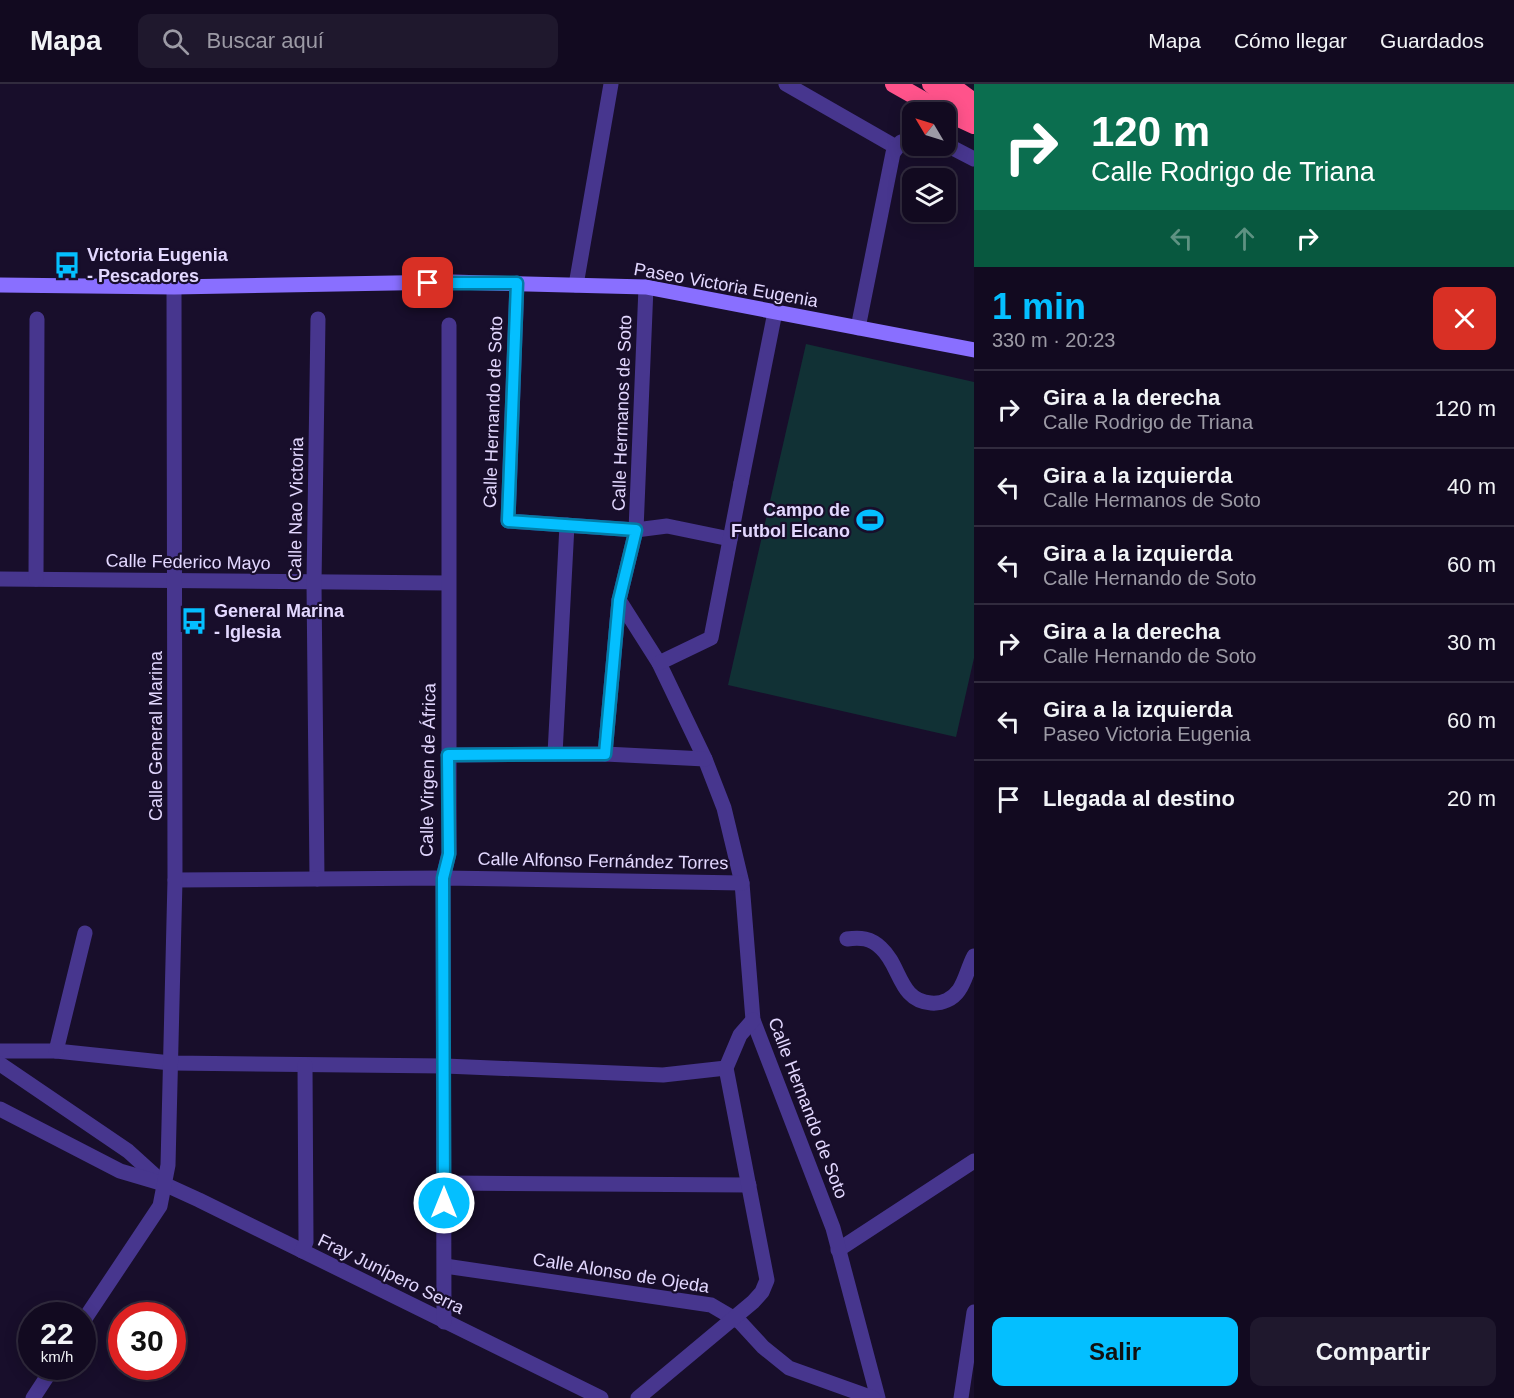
<!DOCTYPE html>
<html lang="es">
<head>
<meta charset="utf-8">
<style>
  body { margin:0; font-family:Arial,sans-serif; background:#1f182d; color:#f1f3f6; height:100vh; display:flex; flex-direction:column; font-size:22px; white-space:nowrap }
  * { box-sizing:border-box; margin:0 }
  p { font-size:20px; color:#9c9aa5 }
  .icon { flex:none; width:33px; height:33px; fill:none; stroke:currentColor; stroke-width:2; stroke-linecap:round; stroke-linejoin:round }
  .map { position:relative; flex:1; overflow:hidden }
  .sheet { display:flex; flex-direction:column; background:#120a20; width:540px }
  .sheet>* { flex:none }
  .hud { background:#0b6e4f; color:#fff; overflow:hidden }
  .needle { width:39px; rotate:308deg }
  .controls { position:absolute; left:902px; top:18px; display:grid; gap:12px }
  .controls a { display:grid; place-items:center; width:54px; height:54px; border-radius:12px; background:#120a20; box-shadow:0 3px 15px #0003,0 0 0 2px #312b3e; font-size:30px }
  .speed { position:absolute; left:18px; top:1218px; display:flex; gap:12px; font-size:30px; font-weight:700; text-align:center }
  .speed>* { display:grid; place-content:center; width:78px; height:78px; border-radius:50%; background:#120a20; box-shadow:0 3px 15px #0003,0 0 0 2px #312b3e; line-height:1 }
  .speed small { font-size:15px; font-weight:400 }
  .speed .limit { border:9px solid #d22; background:#fff; color:#111 }
  .pin { position:absolute; display:grid; place-items:center; width:51px; height:51px; color:#fff; margin:-26px; border-radius:12px; box-shadow:0 3px 9px #0006 }
  .me { position:absolute; width:66px; margin:-33px; rotate:0deg; stroke-linejoin:round; filter:drop-shadow(0 0 4px #0008) }
  .turn { display:flex; align-items:center; gap:21px; height:126px; padding:0 18px; font-size:27px }
  .turn .icon { width:78px; height:78px; stroke-width:2.5 }
  .turn b { display:block; font-size:42px; line-height:51px }
  .lanes { display:flex; align-items:center; height:57px; padding:0 18px; background:#0003; justify-content:center; gap:30px; direction:ltr }
  .lanes .off { opacity:.35 }
  .round { display:grid; place-items:center; flex:none; width:63px; height:63px; border-radius:12px; background:#1f182d }
  .overview { display:flex; align-items:center; justify-content:space-between; height:102px; padding:0 18px }
  h1 { font-size:36px; font-weight:700; line-height:45px; color:#04bfff }
  .cta { display:flex; gap:12px; margin-top:auto; padding:12px 18px }
  .cta a { flex:1; height:69px; border-radius:12px; background:#04bfff; color:#111; font-size:24px; font-weight:700; line-height:69px; text-align:center }
  .cta a+a { background:#1f182d; color:#f1f3f6 }
  ul { padding:0; list-style:none }
  li { display:flex; align-items:center; gap:18px; height:78px; padding:0 18px; border-top:2px solid #312b3e }
  li div { flex:1 }
  li b { display:block; font-size:22px }
  li em { font-style:normal }
  header { display:flex; align-items:center; gap:36px; box-sizing:border-box; height:84px; padding:0 30px; background:#120a20; border-bottom:2px solid #312b3e }
  header strong { font-size:28px }
  nav { display:flex; gap:33px; margin-inline-start:auto; font-size:21px }
  .search { width:420px; height:54px; background:#1f182d; display:flex; align-items:center; gap:15px; box-sizing:border-box; padding:0 21px; border-radius:12px; color:#9c9aa5; font-size:22px }
  main { display:flex; flex:1; min-height:0 }
  .map>svg:first-child { display:block }
</style>
</head>
<body>
<header>
<strong>Mapa</strong>
<div class="search"><svg class="icon" aria-label="search" viewBox="0 0 24 24"><circle cx="10" cy="10" r="6"/><path d="M15 15l6 6"/></svg>Buscar aquí</div>
<nav><a>Mapa</a><a>Cómo llegar</a><a>Guardados</a></nav>
</header>
<main>
<div class="map">
<svg width="974" height="1314" viewBox="0 0 974 1314">
  <rect width="100%" height="100%" fill="#180e2b"/>
  <!-- green -->
  <path fill="#113135" d="M806,260L974,298V574L956,653L728,601Z"/>
  <g fill="none" stroke-linecap="round" stroke-linejoin="round">
    <!-- lane -->
    <g stroke="#47368e" stroke-width="15">
      <path d="M741,399L775,228"/>
      <path d="M847,855C860,853 871,854 881,864C901,882 899,917 931,919C942,920 953,915 959,906C966,896 968,883 974,872"/>
      <path d="M838,1166L974,1077"/>
    </g>
    <!-- street -->
    <g stroke="#47368e" stroke-width="15">
      <path d="M786,0L896,63"/>
      <path d="M945,60L974,75"/>
      <path d="M517,199L508,437L636,446L667,442L730,455"/>
      <path d="M576,201L611,0"/>
      <path d="M858,244L893,69L901,58L912,54"/>
      <path d="M0,495L448,499"/>
      <path d="M36,495L37,235"/>
      <path d="M619,516L659,579L705,675L724,724L742,799L753,936L833,1144L878,1314"/>
      <path d="M659,579L711,554L741,399"/>
      <path d="M555,670L567,441"/>
      <path d="M605,670L619,516L636,446L646,203"/>
      <path d="M448,671L605,670L705,675"/>
      <path d="M317,795L314,499L318,235"/>
      <path d="M175,796L443,794L742,799"/>
      <path d="M0,967H56L171,979L445,982L663,991L726,984"/>
      <path d="M56,967L85,849"/>
      <path d="M0,980L128,1067L160,1096"/>
      <path d="M0,1025L120,1087L164,1100L199,1116L601,1314"/>
      <path d="M444,1099L749,1101"/>
      <path d="M302,1167L306,1158L305,981"/>
      <path d="M445,1182L711,1221L740,1238L763,1263L789,1284L873,1314"/>
      <path d="M444,1238L443,794L449,769V241"/>
      <path d="M82,1239L160,1122L168,1081L175,796L174,203"/>
      <path d="M33,1314L54,1282"/>
      <path d="M638,1314L753,1218L762,1208L767,1196L726,984L740,951L753,936"/>
      <path d="M961,1314L974,1228"/>
    </g>
    <!-- secondary -->
    <path stroke="#896fff" stroke-width="15" d="M0,201L174,203L449,198L646,203L974,266"/>
    <!-- highway -->
    <g stroke="#ff538b" stroke-width="18">
      <path d="M894,0L933,22L974,41"/>
      <path d="M931,0L968,32"/>
      <path d="M949,0L974,18"/>
    </g>
  </g>
  <g fill="none" stroke-linecap="round" stroke-linejoin="round">
    <defs>
      <path id="route" d="M428,199H517L508,437L636,446L619,516L605,670L448,671L449,770L443,794L444,1119"/>
    </defs>
    <!-- route casing -->
    <use href="#route" stroke="#037ca6" stroke-width="15"/>
    <!-- route -->
    <use href="#route" stroke="#04bfff" stroke-width="10"/>
  </g>
  <!-- icons -->
  <defs>
    <symbol id="bus-bare" viewBox="-9 -9 18 18"><path d="M-5-6H5V4H4V6H2V4H-2V6H-4V4H-5ZM-3.5-4V0h7V-4ZM-3.5 1.2v1.5H-2V1.2ZM2 1.2v1.5H3.5V1.2Z" fill="#04bfff" stroke="#180e2b" stroke-width="2.5" paint-order="stroke"/></symbol>
    <symbol id="stadium-bare" viewBox="-9 -9 18 18"><path d="M0-5a6.5 5 0 1 0 0 10a6.5 5 0 1 0 0-10ZM-3.5-1.8h7v3.6h-7Z" fill="#04bfff" stroke="#180e2b" stroke-width="2.5" paint-order="stroke"/></symbol>
  </defs>
  <g fill-rule="evenodd">
    <use href="#bus-bare" x="48" y="162" width="38" height="38"/>
    <use href="#stadium-bare" x="851" y="417" width="38" height="38"/>
    <use href="#bus-bare" x="175" y="518" width="38" height="38"/>
  </g>
  <g text-anchor="middle" stroke-width="4.5" stroke-linejoin="round" paint-order="stroke">
    <!-- poi labels -->
    <g font-size="18" font-weight="bold" fill="#e3d8ff" stroke="#180e2b" text-anchor="start">
      <text x="87" y="177">Victoria Eugenia<tspan x="87" dy="21">- Pescadores</tspan></text>
      <text x="850" y="432" text-anchor="end">Campo de<tspan x="850" dy="21">Futbol Elcano</tspan></text>
      <text x="214" y="533">General Marina<tspan x="214" dy="21">- Iglesia</tspan></text>
    </g>
    <!-- street labels -->
    <g font-size="18" fill="#e3d8ff" stroke="#180e2b">
      <text transform="translate(726 201) rotate(10)" y="6">Paseo Victoria Eugenia</text>
      <text transform="translate(493 328) rotate(-88)" y="6">Calle Hernando de Soto</text>
      <text transform="translate(622 329) rotate(-88)" y="6">Calle Hermanos de Soto</text>
      <text transform="translate(296 425) rotate(-89)" y="6">Calle Nao Victoria</text>
      <text transform="translate(188 478) rotate(1)" y="6">Calle Federico Mayo</text>
      <text transform="translate(156 652) rotate(-90)" y="6">Calle General Marina</text>
      <text transform="translate(428 686) rotate(-89)" y="6">Calle Virgen de África</text>
      <text transform="translate(603 777) rotate(1)" y="6">Calle Alfonso Fernández Torres</text>
      <text transform="translate(808 1024) rotate(69)" y="6">Calle Hernando de Soto</text>
      <text transform="translate(621 1189) rotate(9)" y="6">Calle Alonso de Ojeda</text>
      <text transform="translate(391 1190) rotate(26)" y="6">Fray Junípero Serra</text>
    </g>
  </g>
</svg>
<div class="controls">
<a><svg class="needle" viewBox="-14 -14 28 28"><path d="M0-13l5 13h-10z" fill="#e53935"/><path d="M0 13l5-13h-10z" fill="#9c9aa5"/></svg></a>
<a><svg class="icon" aria-label="layers" viewBox="0 0 24 24"><path d="M12 4l9 5-9 5-9-5zM3 14l9 5 9-5"/></svg></a>
</div>
<div class="speed"><div>22<small>km/h</small></div><div class="limit">30</div></div>
<div class="pin" style="left:428px;top:199px;background:#d93025"><svg class="icon" aria-label="arrive" viewBox="0 0 24 24"><path d="M6 21V4h12l-3 4 3 4H6"/></svg></div>
<svg class="me" style="left:444px;top:1119px" viewBox="-20 -20 40 40"><circle r="17" fill="#04bfff" stroke="#fff" stroke-width="3"/><path d="M0-11L8 9 0 5-8 9z" fill="#fff"/></svg>
</div>
<section class="sheet">
<div class="hud">
<div class="turn"><svg class="icon" aria-label="right" viewBox="0 0 24 24"><path d="M7 20v-9h11M14 6l5 5-5 5"/></svg><div><b>120 m</b>Calle Rodrigo de Triana</div></div>
<div class="lanes"><svg class="icon off" aria-label="left" viewBox="0 0 24 24"><path d="M17 20v-9H6M10 6l-5 5 5 5"/></svg><svg class="icon off" aria-label="ahead" viewBox="0 0 24 24"><path d="M12 20V5M6 11l6-6 6 6"/></svg><svg class="icon" aria-label="right" viewBox="0 0 24 24"><path d="M7 20v-9h11M14 6l5 5-5 5"/></svg></div>
</div>
<div class="overview"><div><h1>1 min</h1><p>330 m · 20:23</p></div><a class="round" style="background:#d93025;color:#fff"><svg class="icon" aria-label="close" viewBox="0 0 24 24"><path d="M6 6l12 12M18 6L6 18"/></svg></a></div>
<ul>
<li><svg class="icon" aria-label="right" viewBox="0 0 24 24"><path d="M7 20v-9h11M14 6l5 5-5 5"/></svg><div><b>Gira a la derecha</b><p>Calle Rodrigo de Triana</p></div><em>120 m</em></li>
<li><svg class="icon" aria-label="left" viewBox="0 0 24 24"><path d="M17 20v-9H6M10 6l-5 5 5 5"/></svg><div><b>Gira a la izquierda</b><p>Calle Hermanos de Soto</p></div><em>40 m</em></li>
<li><svg class="icon" aria-label="left" viewBox="0 0 24 24"><path d="M17 20v-9H6M10 6l-5 5 5 5"/></svg><div><b>Gira a la izquierda</b><p>Calle Hernando de Soto</p></div><em>60 m</em></li>
<li><svg class="icon" aria-label="right" viewBox="0 0 24 24"><path d="M7 20v-9h11M14 6l5 5-5 5"/></svg><div><b>Gira a la derecha</b><p>Calle Hernando de Soto</p></div><em>30 m</em></li>
<li><svg class="icon" aria-label="left" viewBox="0 0 24 24"><path d="M17 20v-9H6M10 6l-5 5 5 5"/></svg><div><b>Gira a la izquierda</b><p>Paseo Victoria Eugenia</p></div><em>60 m</em></li>
<li><svg class="icon" aria-label="arrive" viewBox="0 0 24 24"><path d="M6 21V4h12l-3 4 3 4H6"/></svg><div><b>Llegada al destino</b></div><em>20 m</em></li>
</ul>
<div class="cta"><a>Salir</a><a>Compartir</a></div>
</section>
</main>
</body>
</html>
